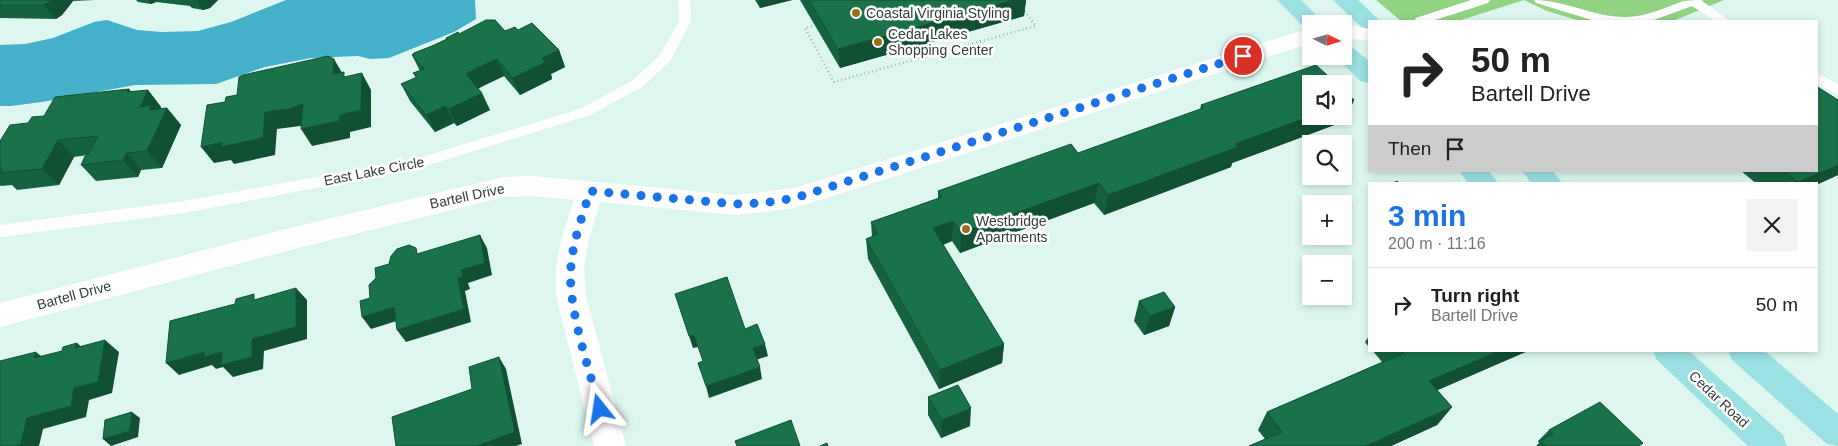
<!DOCTYPE html>
<html lang="en">
<head>
<meta charset="utf-8">
<style>
  body { margin:0; font-family:Arial,sans-serif; background:#f2f2f2; color:#222; height:100vh; display:flex; flex-direction:column; font-size:19px; white-space:nowrap }
  * { box-sizing:border-box; margin:0 }
  p { font-size:16px; color:#767676 }
  .icon { flex:none; width:28px; height:28px; fill:none; stroke:currentColor; stroke-width:2; stroke-linecap:round; stroke-linejoin:round }
  .map { position:relative; flex:1; overflow:hidden }
  .panel { position:absolute; left:1368px; top:182px; width:450px; height:170px; display:flex; flex-direction:column; background:#fff; border-radius:0px; box-shadow:0 2px 8px #0003 }
  .panel>* { flex:none }
  .guide { position:absolute; left:1368px; top:20px; width:450px; height:152px; border-radius:0px; box-shadow:0 2px 8px #0003; background:#fff; color:#222; overflow:hidden }
  .needle { width:32px; rotate:95deg }
  .controls { position:absolute; left:1302px; top:15px; display:grid; gap:10px }
  .controls a { display:grid; place-items:center; width:50px; height:50px; border-radius:0px; background:#fff; box-shadow:0 2px 8px #0003; font-size:25px }
  .pin { position:absolute; display:grid; place-items:center; width:42px; height:42px; color:#fff; margin:-21px; border:2px solid #fff; border-radius:50%; box-shadow:0 1px 5px #0007 }
  .me { position:absolute; width:55px; margin:-28px; rotate:345deg; stroke-linejoin:round; filter:drop-shadow(0 0 4px #0008) }
  .turn { display:flex; align-items:center; gap:18px; height:105px; padding:0 20px; font-size:22px }
  .turn .icon { width:65px; height:65px; stroke-width:2.5 }
  .turn b { display:block; font-size:35px; line-height:42px }
  .then { display:flex; align-items:center; height:48px; padding:0 20px; background:#0003; gap:10px; font-size:19px }
  .round { display:grid; place-items:center; flex:none; width:52px; height:52px; border-radius:0px; background:#f2f2f2 }
  .head { display:flex; align-items:center; justify-content:space-between; height:85px; padding:0 20px }
  h1 { font-size:30px; font-weight:700; line-height:38px; color:#1a73e8 }
  ul { padding:0; list-style:none }
  li { display:flex; align-items:center; gap:15px; height:75px; padding:0 20px; border-top:1px solid #e0e0e0 }
  li div { flex:1 }
  li b { display:block; font-size:19px }
  li em { font-style:normal }
  .map>svg:first-child { display:block }
</style>
</head>
<body>
<div class="map">
<svg width="1838" height="446" viewBox="0 0 1838 446">
  <rect width="100%" height="100%" fill="#ddf7f0"/>
  <!-- green -->
  <path fill="#91d383" d="M1376,0H1724L1673,21H1580L1547,11L1524,0L1458,21H1401Z"/>
  <!-- water -->
  <path fill="#45b0c9" d="M286,0H475L476,19L454,32L389,58L370,59L358,56L311,58L265,67L216,84L135,85L42,102L11,106H0V45L25,44L53,38L94,22L107,20L137,30L162,32L198,31L231,22Z"/>
  <g fill="none" stroke-linecap="round" stroke-linejoin="round">
    <!-- path -->
    <path stroke="#a2b7b1" stroke-width="2.5" stroke-dasharray="1 3" stroke-linecap="butt" d="M812,26L805,28L834,82L1036,26L1023,9"/>
    <!-- service -->
    <g fill="#fff" fill-rule="evenodd">
      <path d="M678,0H690L691,21L670,61L642,87L590,115L416,169L184,213L0,237V225L184,201L416,159L580,109L632,81L660,55L679,21Z"/>
      <path d="M1471,0H1490L1488,3L1432,21H1414L1416,18Z"/>
      <path d="M1534,0C1566,0 1595,18 1628,17C1649,16 1665,7 1684,1C1690,0 1697,0 1703,0L1702,1L1730,21H1716L1692,6L1651,21H1595L1536,3Z"/>
      <path d="M1816,73L1838,84V95L1816,83Z"/>
    </g>
    <!-- minor -->
    <g fill="#fff" fill-rule="evenodd">
      <path d="M1344,25L1369,26V40L1344,39Z"/>
      <path d="M1311,28V43L795,208L736,215L600,202L589,240L584,266L586,296L626,446H594L556,296V266L561,240L574,200L532,196L504,197L290,250L0,327V303L290,228L504,177L532,176L736,195L795,188Z"/>
    </g>
    <!-- primary -->
    <g fill="#9be0e2" fill-rule="evenodd">
      <path d="M1277,0H1301L1325,24H1311V31L1306,29Z"/>
      <path d="M1333,0H1358L1380,21H1369V29L1361,27Z"/>
      <path d="M1344,44L1352,47L1369,61V83L1360,81L1336,57L1344,56Z"/>
      <path d="M1459,171H1489L1499,184H1469Z"/>
      <path d="M1522,171H1553L1563,184H1532Z"/>
      <path d="M1653,351H1689L1783,435L1787,446H1748L1657,360Z"/>
      <path d="M1728,351H1765L1838,414V446L1827,444L1732,360Z"/>
    </g>
  </g>
  <!-- wall -->
  <g fill="#166240">
    <path d="M0,0H95L73,1L62,15L56,19L0,18Z"/>
    <path d="M136,0H218L210,8L203,10L192,8L190,6L156,2L151,4L138,2Z"/>
    <path d="M755,0H792L760,8Z"/>
    <path d="M800,0H1026L1024,16L840,68Z"/>
    <path d="M518,30L559,50L565,67L551,74L552,79L520,95L504,76L482,86L478,89L490,110L457,126L454,123L435,132L410,101L401,84L416,78L413,73L420,71L412,55L446,40V38L459,34Z"/>
    <path d="M129,89L131,92L148,90L161,107V109L167,108L181,125L162,168L141,170L138,177L96,181L81,165L88,155L74,157L59,185L17,190L12,185L1,186L0,185V141L28,123L44,116Z"/>
    <path d="M1354,100L1345,121L1232,163L1231,167L1104,215L1094,203L960,253L952,241L943,245L1004,344L1002,363L939,389L868,259L866,239L872,237L871,222L938,199V191L1078,153L1200,110L1201,105Z"/>
    <path d="M1741,171H1816L1838,175L1816,185V184H1757Z"/>
    <path d="M1139,301L1175,307L1169,326L1144,335L1134,321Z"/>
    <path d="M1369,336V347L1365,342Z"/>
    <path d="M1373,351H1528L1437,390L1452,407L1437,425L1391,446H1249L1265,439L1258,430L1267,412L1382,362Z"/>
    <path d="M928,397L970,426L941,438L928,415Z"/>
    <path d="M1549,430L1640,446H1536L1539,443L1538,441Z"/>
  </g>
  <!-- shaded-wall -->
  <g fill="#125034">
    <path d="M52,0H72L73,1L62,15L56,19L44,5Z"/>
    <path d="M148,0H155L156,2L151,4Z"/>
    <path d="M197,0H218L210,8L203,10Z"/>
    <path d="M759,0H792L760,8Z"/>
    <path d="M1014,0H1026L1024,16L840,68L838,49Z"/>
    <path d="M559,50L565,67L551,74L552,79L520,95L513,78L542,58Z"/>
    <path d="M334,59L344,76L333,74Z"/>
    <path d="M497,59L504,76L473,91L466,74Z"/>
    <path d="M362,73L371,90V127L350,132V138L312,146L301,129L340,115Z"/>
    <path d="M129,89L141,104L148,90L161,107L158,114L167,108L181,125L162,168L147,151L154,124L127,92Z"/>
    <path d="M482,93L490,110L457,126L449,109Z"/>
    <path d="M1354,100L1345,121L1232,163L1231,167L1104,215L1108,195L1235,144L1311,116H1344V104Z"/>
    <path d="M303,104L314,121L300,126L277,129L275,155L234,164L231,160L214,163L201,147L222,142L265,112Z"/>
    <path d="M445,106L454,123L435,132L426,115Z"/>
    <path d="M58,140L74,157L59,185L42,169Z"/>
    <path d="M127,153L141,170L138,177L123,160Z"/>
    <path d="M1838,165V175L1816,185V184H1796L1798,182Z"/>
    <path d="M1099,183L1094,203L960,253L961,233Z"/>
    <path d="M953,221L952,241L932,249L933,228Z"/>
    <path d="M480,235L487,248L492,275L468,283L470,289L465,291L471,322L406,342L397,330L458,278L461,270Z"/>
    <path d="M296,288L307,300V339L264,351L263,369L233,377L223,367L216,369L212,365L179,375L166,363L204,352H222L252,339Z"/>
    <path d="M394,307L403,319L371,329L362,317Z"/>
    <path d="M1175,307L1169,326L1144,335L1150,316Z"/>
    <path d="M694,335L698,347L693,348L689,336Z"/>
    <path d="M105,340L119,352L112,393L89,400L86,417L43,429L39,446H15L27,418L74,388Z"/>
    <path d="M77,343L91,355L75,348Z"/>
    <path d="M765,344L768,356L756,360L753,348Z"/>
    <path d="M1004,344L1002,363L939,389L940,370Z"/>
    <path d="M1499,351H1528L1415,400L1429,381Z"/>
    <path d="M36,352L51,364L34,358Z"/>
    <path d="M499,357L506,369L522,444L516,446H477Z"/>
    <path d="M760,367L762,379L709,398L706,386Z"/>
    <path d="M1452,407L1437,425L1391,446H1366Z"/>
    <path d="M971,408L970,426L941,438L942,420Z"/>
    <path d="M132,412L140,418L138,437L111,446L103,439Z"/>
  </g>
  <!-- building -->
  <g fill="#1a724b" stroke="#125034">
    <path d="M0,0H52L44,5H0Z"/>
    <path d="M809,0H1014L838,49Z"/>
    <path d="M486,20H495L505,31L515,27L518,30L532,23L559,50L542,58L546,62L513,78L497,59L475,69L466,74L482,93L449,109L445,106L426,115L401,84L417,77L413,73L424,69L412,55L414,53L432,46L447,39L446,38L458,32L459,34Z"/>
    <path d="M328,56L334,59L333,74L344,72V77L362,73L361,110L340,115L339,121L301,129L303,104L289,109L265,112L263,138L221,147L222,142L201,147L207,105L225,102L226,97L237,95L239,77L243,75Z"/>
    <path d="M1316,65L1337,84H1311V116L1235,144L1238,147L1108,195L1099,183L961,233L953,221L933,228L1004,344L940,370L866,239L878,234L871,222L942,197L938,191L1071,144L1078,153L1203,108L1201,105Z"/>
    <path d="M1816,86L1838,100V165L1798,182L1784,171H1816Z"/>
    <path d="M129,89L127,92L148,90L140,107L152,105L149,110L167,108L147,151L127,153L123,160L81,165L85,156H87L98,136L58,140L42,169L0,173L2,168H0V141L10,125L28,123L32,117L44,116L55,97Z"/>
    <path d="M1344,90L1354,100L1344,104Z"/>
    <path d="M1397,181L1400,184H1391Z"/>
    <path d="M480,235L485,263L461,270L463,277L458,278L464,309L397,330L394,307L362,317L360,301L370,298L369,285L376,278L375,268L389,264L391,256L397,249L409,245L416,248L417,254Z"/>
    <path d="M727,277L745,329L757,324L765,344L753,348L760,367L706,386L698,363L703,361L694,335L689,336L675,294Z"/>
    <path d="M296,288V327L252,339V357L221,365L222,352L204,357V352L166,363L170,321L235,304L236,299L254,294V300Z"/>
    <path d="M1164,292L1175,307L1150,316L1139,301Z"/>
    <path d="M105,340L98,382L74,388L71,406L27,418L21,444L15,446H0V361L36,352L34,358L62,351L63,347L77,343L75,348Z"/>
    <path d="M1402,351H1499L1429,381L1452,407L1366,446H1249L1282,432L1267,412L1404,353Z"/>
    <path d="M499,357L515,432L477,446H396L392,417L472,389L469,367Z"/>
    <path d="M958,385L971,408L942,420L928,397Z"/>
    <path d="M1600,402L1643,443L1639,446H1546L1541,441L1553,434L1549,430Z"/>
    <path d="M132,412L130,431L103,439L105,420Z"/>
    <path d="M791,420L800,446H737L735,441Z"/>
    <path d="M827,443L828,446H820Z"/>
  </g>
  <g fill="none" stroke-linecap="round" stroke-linejoin="round">
    <!-- route -->
    <path stroke="#1a73e8" stroke-width="9" stroke-dasharray="0 16.2" d="M600,409C589,369 567,306 571,266C573,240 583,215 590,191L736,204L763,203L795,198L1243,56"/>
  </g>
  <!-- markers -->
  <g fill="#966f19" stroke="#fff" stroke-width="2">
    <circle cx="856" cy="13" r="5"/>
    <circle cx="878" cy="42" r="5"/>
    <circle cx="966" cy="229" r="5"/>
  </g>
  <g text-anchor="middle" stroke-width="5" stroke-linejoin="round" paint-order="stroke">
    <!-- poi labels -->
    <g font-size="14" fill="#333d3a" stroke="#fff" text-anchor="start">
      <text x="866" y="18">Coastal Virginia Styling</text>
      <text x="888" y="39">Cedar Lakes<tspan x="888" dy="16">Shopping Center</tspan></text>
      <text x="976" y="226">Westbridge<tspan x="976" dy="16">Apartments</tspan></text>
    </g>
    <!-- street labels -->
    <g font-size="14" fill="#333d3a" stroke="#fff">
      <text transform="translate(374 171) rotate(-11)" y="5">East Lake Circle</text>
      <text transform="translate(467 196) rotate(-12)" y="5">Bartell Drive</text>
      <text transform="translate(74 295) rotate(-15)" y="5">Bartell Drive</text>
      <text transform="translate(1719 399) rotate(43)" y="5">Cedar Road</text>
    </g>
  </g>
</svg>
<div class="controls">
<a><svg class="needle" viewBox="-14 -14 28 28"><path d="M0-13l5 13h-10z" fill="#e53935"/><path d="M0 13l5-13h-10z" fill="#767676"/></svg></a>
<a><svg class="icon" aria-label="sound" viewBox="0 0 24 24"><path d="M4 9h4l5-4v14l-5-4H4zM17 9q2 3 0 6"/></svg></a>
<a><svg class="icon" aria-label="search" viewBox="0 0 24 24"><circle cx="10" cy="10" r="6"/><path d="M15 15l6 6"/></svg></a>
<a>+</a>
<a>−</a>
</div>
<div class="pin" style="left:1243px;top:56px;background:#d93025"><svg class="icon" aria-label="arrive" viewBox="0 0 24 24"><path d="M6 21V4h12l-3 4 3 4H6"/></svg></div>
<svg class="me" style="left:600px;top:409px" viewBox="-20 -20 40 40"><path d="M0-17L14 15 0 8-14 15z" fill="#1a73e8" stroke="#fff" stroke-width="4"/></svg>
<div class="guide">
<div class="turn"><svg class="icon" aria-label="right" viewBox="0 0 24 24"><path d="M7 20v-9h11M14 6l5 5-5 5"/></svg><div><b>50 m</b>Bartell Drive</div></div>
<div class="then">Then<svg class="icon" aria-label="arrive" viewBox="0 0 24 24"><path d="M6 21V4h12l-3 4 3 4H6"/></svg></div>
</div>
<section class="panel">
<div class="head"><div><h1>3 min</h1><p>200 m · 11:16</p></div><a class="round"><svg class="icon" aria-label="close" viewBox="0 0 24 24"><path d="M6 6l12 12M18 6L6 18"/></svg></a></div>
<ul>
<li><svg class="icon" aria-label="right" viewBox="0 0 24 24"><path d="M7 20v-9h11M14 6l5 5-5 5"/></svg><div><b>Turn right</b><p>Bartell Drive</p></div><em>50 m</em></li>
</ul>
</section>
</div>
</body>
</html>
